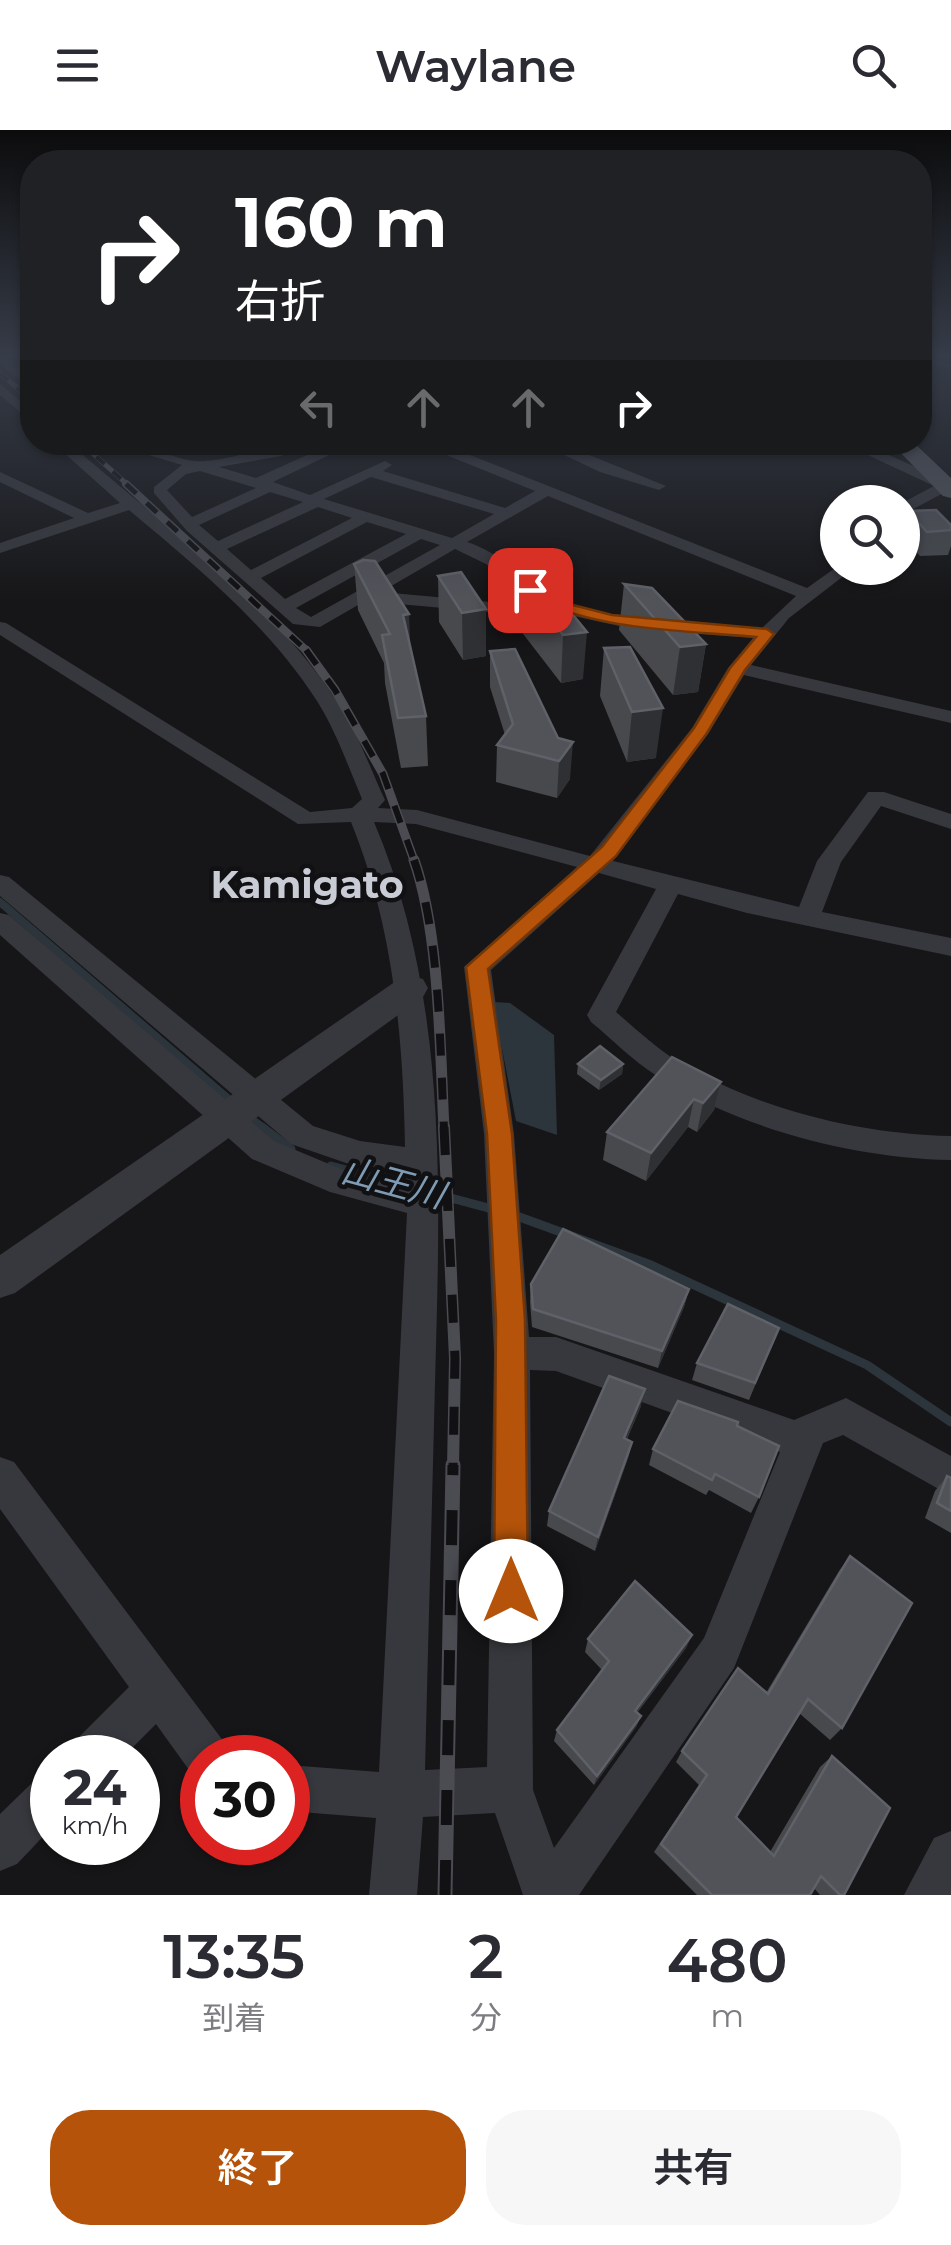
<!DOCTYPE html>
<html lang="ja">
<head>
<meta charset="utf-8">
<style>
  body { margin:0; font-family:Montserrat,"Noto Sans JP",sans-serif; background:#f7f7f7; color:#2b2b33; height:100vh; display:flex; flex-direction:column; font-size:38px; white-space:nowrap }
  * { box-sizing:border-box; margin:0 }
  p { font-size:32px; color:#7c7c81 }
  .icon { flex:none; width:55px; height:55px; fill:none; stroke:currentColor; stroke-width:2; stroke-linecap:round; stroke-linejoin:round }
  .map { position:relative; height:1765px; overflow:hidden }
  .sheet { display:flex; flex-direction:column; background:#fff; flex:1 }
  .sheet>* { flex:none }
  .banner { position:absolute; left:20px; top:20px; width:912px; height:305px; border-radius:40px; box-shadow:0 2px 8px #0004; background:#202124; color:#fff; overflow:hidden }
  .buttons { position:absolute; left:820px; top:355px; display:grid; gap:20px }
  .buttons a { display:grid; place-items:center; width:100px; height:100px; border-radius:50%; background:#fff; box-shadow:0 2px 8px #0004; font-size:50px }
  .speed { position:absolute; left:30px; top:1605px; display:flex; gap:20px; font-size:50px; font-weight:700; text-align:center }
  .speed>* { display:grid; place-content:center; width:130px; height:130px; border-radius:50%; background:#fff; box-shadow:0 2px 8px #0004; line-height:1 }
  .speed small { font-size:25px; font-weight:400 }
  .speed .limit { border:15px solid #d22; background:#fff; color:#111 }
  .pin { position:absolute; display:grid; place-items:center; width:85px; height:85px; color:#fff; margin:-42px; border-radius:20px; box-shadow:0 5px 15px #0006 }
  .me { position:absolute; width:110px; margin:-55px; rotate:0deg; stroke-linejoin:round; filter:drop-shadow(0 0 8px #0008) }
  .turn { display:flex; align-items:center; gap:35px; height:210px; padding:0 50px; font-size:45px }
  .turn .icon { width:130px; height:130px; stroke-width:2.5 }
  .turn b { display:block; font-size:70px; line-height:85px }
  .lanes { display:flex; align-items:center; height:95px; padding:0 50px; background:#0003; justify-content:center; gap:50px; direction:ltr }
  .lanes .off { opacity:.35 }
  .eta { display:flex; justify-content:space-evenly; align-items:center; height:170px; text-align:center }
  .eta b { font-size:60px; font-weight:600; line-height:70px }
  .primary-button { display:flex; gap:20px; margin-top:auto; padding:20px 50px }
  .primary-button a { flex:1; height:115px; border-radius:40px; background:#b45309; color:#fff; font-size:40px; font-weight:600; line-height:115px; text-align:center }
  .primary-button a+a { background:#f7f7f7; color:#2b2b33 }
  header { display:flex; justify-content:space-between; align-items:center; height:130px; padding:0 50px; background:#fff; font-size:45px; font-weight:600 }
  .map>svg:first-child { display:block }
</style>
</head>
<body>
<header><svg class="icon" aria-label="menu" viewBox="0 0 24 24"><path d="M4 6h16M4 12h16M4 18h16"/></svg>Waylane<svg class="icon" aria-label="search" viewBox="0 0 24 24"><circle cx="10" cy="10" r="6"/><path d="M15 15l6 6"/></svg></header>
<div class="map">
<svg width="951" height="1765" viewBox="0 0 951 1765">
  <rect width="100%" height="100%" fill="#161618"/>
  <!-- water -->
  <path fill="#2c353c" d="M493,872L510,873L554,905L557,1005L516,991Z"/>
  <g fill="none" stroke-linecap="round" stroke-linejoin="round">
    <!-- stream-far2 -->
    <path stroke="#2c353c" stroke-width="4" d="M920,230L951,236"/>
    <!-- stream-far1 -->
    <g stroke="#2c353c" stroke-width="8">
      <path d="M0,772L232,972"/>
      <path d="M246,985L265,999"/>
    </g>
    <!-- stream -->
    <g stroke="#2c353c" stroke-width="9">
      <path d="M262,997L291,1019"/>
      <path d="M331,1036L414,1058"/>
      <path d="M432,1063L496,1080"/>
      <path d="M514,1085L651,1135L867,1235L951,1292"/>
    </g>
    <!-- minor -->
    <g fill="#37383d" fill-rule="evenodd">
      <path d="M0,224L32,249V259L0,234Z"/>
      <path d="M0,254L32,281V292L0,265Z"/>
      <path d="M52,312H68C162,395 269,467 338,573C358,603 370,638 385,670L378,678L417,680L590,726L692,598L728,538L753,508L633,499L564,484L555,488L365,471L320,497L293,494L187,401L154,363V357L182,335L122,317L121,312C150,312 178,334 206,331C241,328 274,312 308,312L281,326L219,337L256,348L336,312H356L273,352L310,365L385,331L392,335L383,341L505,378L535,361L439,322L386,312L442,314L807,458L838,436L854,438L789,488L751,535L951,581V593L744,545L708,604L613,731L799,777L817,731L868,662H884L951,684V699L881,676L841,732L822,782L951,808V826L747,783L678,764L616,882C636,899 655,917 677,931C757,979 858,1004 951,1006V1030C853,1028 741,999 657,946C633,931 613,910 591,892L587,885L656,759L599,743L491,840L514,1004L529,1207H556L794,1290L846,1268L951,1326V1366L843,1305L823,1313L734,1538L579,1765H523L495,1683L423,1687L417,1765H369L376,1688L288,1681V1635L379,1642L407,1083L330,1062L252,1029L0,805V783L9,785L274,1011L341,1039L406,1056V1042L346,1033L291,1014L0,766V745L9,747L313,996L360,1011L405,1017C403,904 393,796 351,692L298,694L0,505V492L6,493L310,682L352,678L362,669C348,636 336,601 317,571C268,495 197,437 129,380L0,423V413L74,388L0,352V342L88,383L120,373ZM200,341L256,358L192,387L167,360L186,344ZM371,347L494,384L452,408L324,369ZM270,362L303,372L218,411L199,395ZM548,366L796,466L762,498C698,493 627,497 567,473C531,458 505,424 467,412ZM318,377L352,388L251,440L227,419ZM367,392L406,404L285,469L261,448ZM421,409L440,415L311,487L296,478ZM455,419L486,434L547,477L381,462ZM374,692L416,694L577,737L464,837L484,1004L494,1223L487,1637L425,1640C428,1511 432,1382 435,1253C440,1065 449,868 374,692ZM530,1240L556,1241L780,1322L704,1508L554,1718L533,1660Z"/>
      <path d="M537,312H557L666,356L659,360L600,342Z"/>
      <path d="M840,312H860L951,353V359L902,385V373L934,356Z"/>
      <path d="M0,1327L14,1332L224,1612L230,1628H202V1648L192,1644L156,1594L122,1628H68L74,1612L129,1557L0,1379Z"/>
      <path d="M52,1642V1697L17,1734L0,1741V1684L36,1649Z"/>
      <path d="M951,1701V1765H904L934,1708Z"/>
    </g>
    <!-- tertiary -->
    <path fill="#37383d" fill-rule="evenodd" d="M411,846L423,849L428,858L423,867L15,1163L0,1168V1125L399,849Z"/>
    <!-- primary -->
    <path fill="#53555c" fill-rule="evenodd" d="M890,312H913L951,348V368L943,366Z"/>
    <defs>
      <g id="rail-far5">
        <path d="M0,243L32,271"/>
        <path d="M80,312L129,356"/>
      </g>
      <path id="rail-far4" d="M126,354L308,522"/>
      <path id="rail-far3" d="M306,520L335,560L383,644L415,733"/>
      <path id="rail-far2" d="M414,730C440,804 440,920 444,999"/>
      <path id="rail-far1" d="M444,997L455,1228L453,1338"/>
      <path id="rail" d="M445,1765L453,1335"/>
    </defs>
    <!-- rail-far5 casing -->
    <use href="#rail-far5" stroke="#4a4c52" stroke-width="5"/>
    <!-- rail-far4 casing -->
    <use href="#rail-far4" stroke="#4a4c52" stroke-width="8"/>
    <!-- rail-far3 casing -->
    <use href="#rail-far3" stroke="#4a4c52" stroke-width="9"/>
    <!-- rail-far2 casing -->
    <use href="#rail-far2" stroke="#4a4c52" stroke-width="11"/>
    <!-- rail-far1 casing -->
    <use href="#rail-far1" stroke="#4a4c52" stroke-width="12"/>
    <!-- rail casing -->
    <use href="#rail" stroke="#4a4c52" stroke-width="15"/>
    <!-- rail-far5 -->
    <use href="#rail-far5" stroke="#111113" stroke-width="4" stroke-dasharray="11" stroke-linecap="butt"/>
    <!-- rail-far4 -->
    <use href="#rail-far4" stroke="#111113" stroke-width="5" stroke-dasharray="14" stroke-linecap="butt"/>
    <!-- rail-far3 -->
    <use href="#rail-far3" stroke="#111113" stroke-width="6" stroke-dasharray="18" stroke-linecap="butt"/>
    <!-- rail-far2 -->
    <use href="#rail-far2" stroke="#111113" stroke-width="8" stroke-dasharray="22" stroke-linecap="butt"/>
    <!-- rail-far1 -->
    <use href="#rail-far1" stroke="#111113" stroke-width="9" stroke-dasharray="28" stroke-linecap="butt"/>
    <!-- rail -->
    <use href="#rail" stroke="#111113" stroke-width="11" stroke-dasharray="35" stroke-linecap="butt"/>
  </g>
  <!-- wall -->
  <g fill="#47494d">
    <path d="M21,224H32V231L21,225Z"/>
    <path d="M908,381L951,395V416L948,425L920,426L902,407V400Z"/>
    <path d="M354,434L411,517L426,586L428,636L401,638L385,553L384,533L358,480Z"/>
    <path d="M438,446L486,479V526L463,530L439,492Z"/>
    <path d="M542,447L583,549L561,553L517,496L519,450Z"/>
    <path d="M624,454L706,514L698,562L673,565L619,500Z"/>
    <path d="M604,518L656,628L627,632L600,566Z"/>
    <path d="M490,521L570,649L557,668L496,652L497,615L505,605L490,557Z"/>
    <path d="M578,934H623L622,944L599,960L577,944Z"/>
    <path d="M721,952L714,980L697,1002L688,997L646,1051L603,1030L607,1002Z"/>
    <path d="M531,1154L689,1159L684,1177L658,1238L532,1197L530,1172Z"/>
    <path d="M779,1198L749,1270L692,1250L697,1233Z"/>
    <path d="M641,1276L627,1309L632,1312L628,1328L595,1421L547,1396L549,1381Z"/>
    <path d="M737,1296L759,1367L751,1383L709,1360L706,1365L649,1335L653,1319Z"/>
    <path d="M947,1346L951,1348V1403L925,1388L935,1361Z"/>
    <path d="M850,1426L842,1598L830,1610L799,1583L736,1687L770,1722L820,1637L832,1626L844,1765H820L814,1758L810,1765H697L654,1722L699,1655L676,1632L682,1621L766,1563L839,1441Z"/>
    <path d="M692,1505L686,1518L637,1583L641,1586L636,1597L594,1655L554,1611L557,1600L602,1540L585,1522L588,1509Z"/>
  </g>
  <!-- shaded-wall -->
  <g fill="#2f3033">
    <path d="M486,479V526L463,530L462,483Z"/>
    <path d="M409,484L411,531L403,485Z"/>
    <path d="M587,502L583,549L561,553L563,505Z"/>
    <path d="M706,514L698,562L673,565L680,517Z"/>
    <path d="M663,578L656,628L627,632L632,582Z"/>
    <path d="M573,612L570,649L557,668L559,631Z"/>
    <path d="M623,934L622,944L599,960L601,950Z"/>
    <path d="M721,952L714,980L697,1002L703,973Z"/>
    <path d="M694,969L688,997L646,1051L651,1023Z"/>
    <path d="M689,1159L684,1177L658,1238L662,1221Z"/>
    <path d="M645,1259L641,1276L620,1324L624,1308Z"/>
    <path d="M632,1312L628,1328L595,1421L598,1407Z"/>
    <path d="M692,1505L686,1518L630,1591L635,1581Z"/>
    <path d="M641,1586L636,1597L594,1655L597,1646Z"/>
  </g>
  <!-- building -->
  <g fill="#525359" stroke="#5f6168" stroke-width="2.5">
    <path d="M936,380L951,395V400L927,402L908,381Z"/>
    <path d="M363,430L375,431L409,484L403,485L426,586L398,588L382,505L390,504L354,434Z"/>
    <path d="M461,442L486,479L462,483L438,446Z"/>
    <path d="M542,447L587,502L563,505L519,450Z"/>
    <path d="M624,454L652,458L706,514L680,517Z"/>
    <path d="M630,517L663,578L632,582L604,518Z"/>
    <path d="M515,519L558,608L573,612L559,631L497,615L513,594L490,521Z"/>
    <path d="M600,916L623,934L601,950L578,934Z"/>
    <path d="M672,927L721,952L703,973L694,969L651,1023L607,1002Z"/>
    <path d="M563,1099L689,1159L662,1221L533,1179L531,1154Z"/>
    <path d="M728,1174L779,1198L755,1253L697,1233Z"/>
    <path d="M609,1246L645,1259L624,1308L632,1312L598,1407L549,1381Z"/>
    <path d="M678,1271L738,1292L737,1296L779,1316L759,1367L715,1344L712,1350L653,1319Z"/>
    <path d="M947,1346L951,1348V1381L937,1373Z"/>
    <path d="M850,1426L912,1473L842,1598L808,1569L736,1687L774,1726L832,1626L890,1678L844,1765H840L821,1746L810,1765H712L661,1714L707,1645L682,1621L738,1538L768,1564Z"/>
    <path d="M635,1451L692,1505L635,1581L641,1586L597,1646L557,1600L609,1531L588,1509Z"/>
  </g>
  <!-- sky -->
  <linearGradient id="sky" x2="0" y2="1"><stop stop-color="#0c0c0d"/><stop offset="0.48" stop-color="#363c48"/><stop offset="1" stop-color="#363c48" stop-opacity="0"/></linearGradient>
  <rect width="951" height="471" fill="url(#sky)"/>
  <!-- route -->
  <path fill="#b45309" stroke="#753606" stroke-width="2.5" d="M530,456L565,473L612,485L767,499L774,504L745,540L707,603L616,726L488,839L512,1004L525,1190L528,1461L523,1473L511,1478L499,1473L494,1461L496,1190L487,1004L466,837L602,717L694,598L730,538L756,507C677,500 595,501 525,464V457Z"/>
  <g text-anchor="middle" stroke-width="9" stroke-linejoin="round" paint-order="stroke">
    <!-- water labels -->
    <g font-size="35" font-style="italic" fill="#7f9bb3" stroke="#111113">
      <text transform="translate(393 1053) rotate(15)" y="12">山王川</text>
    </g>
    <!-- quarter labels -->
    <g font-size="38" font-weight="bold" fill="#c9ccd4" stroke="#111113">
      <text x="307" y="768">Kamigato</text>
    </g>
  </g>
</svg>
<div class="buttons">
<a><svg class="icon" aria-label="search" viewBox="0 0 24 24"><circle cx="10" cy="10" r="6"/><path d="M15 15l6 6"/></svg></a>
</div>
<div class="speed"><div>24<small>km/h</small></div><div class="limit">30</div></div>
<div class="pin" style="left:530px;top:460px;background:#d93025"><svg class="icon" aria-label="arrive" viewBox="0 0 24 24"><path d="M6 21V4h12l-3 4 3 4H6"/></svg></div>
<svg class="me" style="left:511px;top:1461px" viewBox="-20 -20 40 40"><circle r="19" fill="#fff"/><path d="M0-13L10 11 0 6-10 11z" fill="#b45309"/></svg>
<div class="banner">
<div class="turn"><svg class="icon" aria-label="right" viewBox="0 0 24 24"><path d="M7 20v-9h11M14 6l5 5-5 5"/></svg><div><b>160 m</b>右折</div></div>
<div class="lanes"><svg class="icon off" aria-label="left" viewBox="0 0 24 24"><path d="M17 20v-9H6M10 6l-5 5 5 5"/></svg><svg class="icon off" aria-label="ahead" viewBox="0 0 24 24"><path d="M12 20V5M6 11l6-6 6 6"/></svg><svg class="icon off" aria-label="ahead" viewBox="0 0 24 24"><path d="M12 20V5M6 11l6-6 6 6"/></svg><svg class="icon" aria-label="right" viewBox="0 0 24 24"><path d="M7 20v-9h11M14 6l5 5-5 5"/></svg></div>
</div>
</div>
<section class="sheet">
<div class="eta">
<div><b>13:35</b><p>到着</p></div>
<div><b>2</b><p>分</p></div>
<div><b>480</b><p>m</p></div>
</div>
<div class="primary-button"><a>終了</a><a>共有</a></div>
</section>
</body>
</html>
